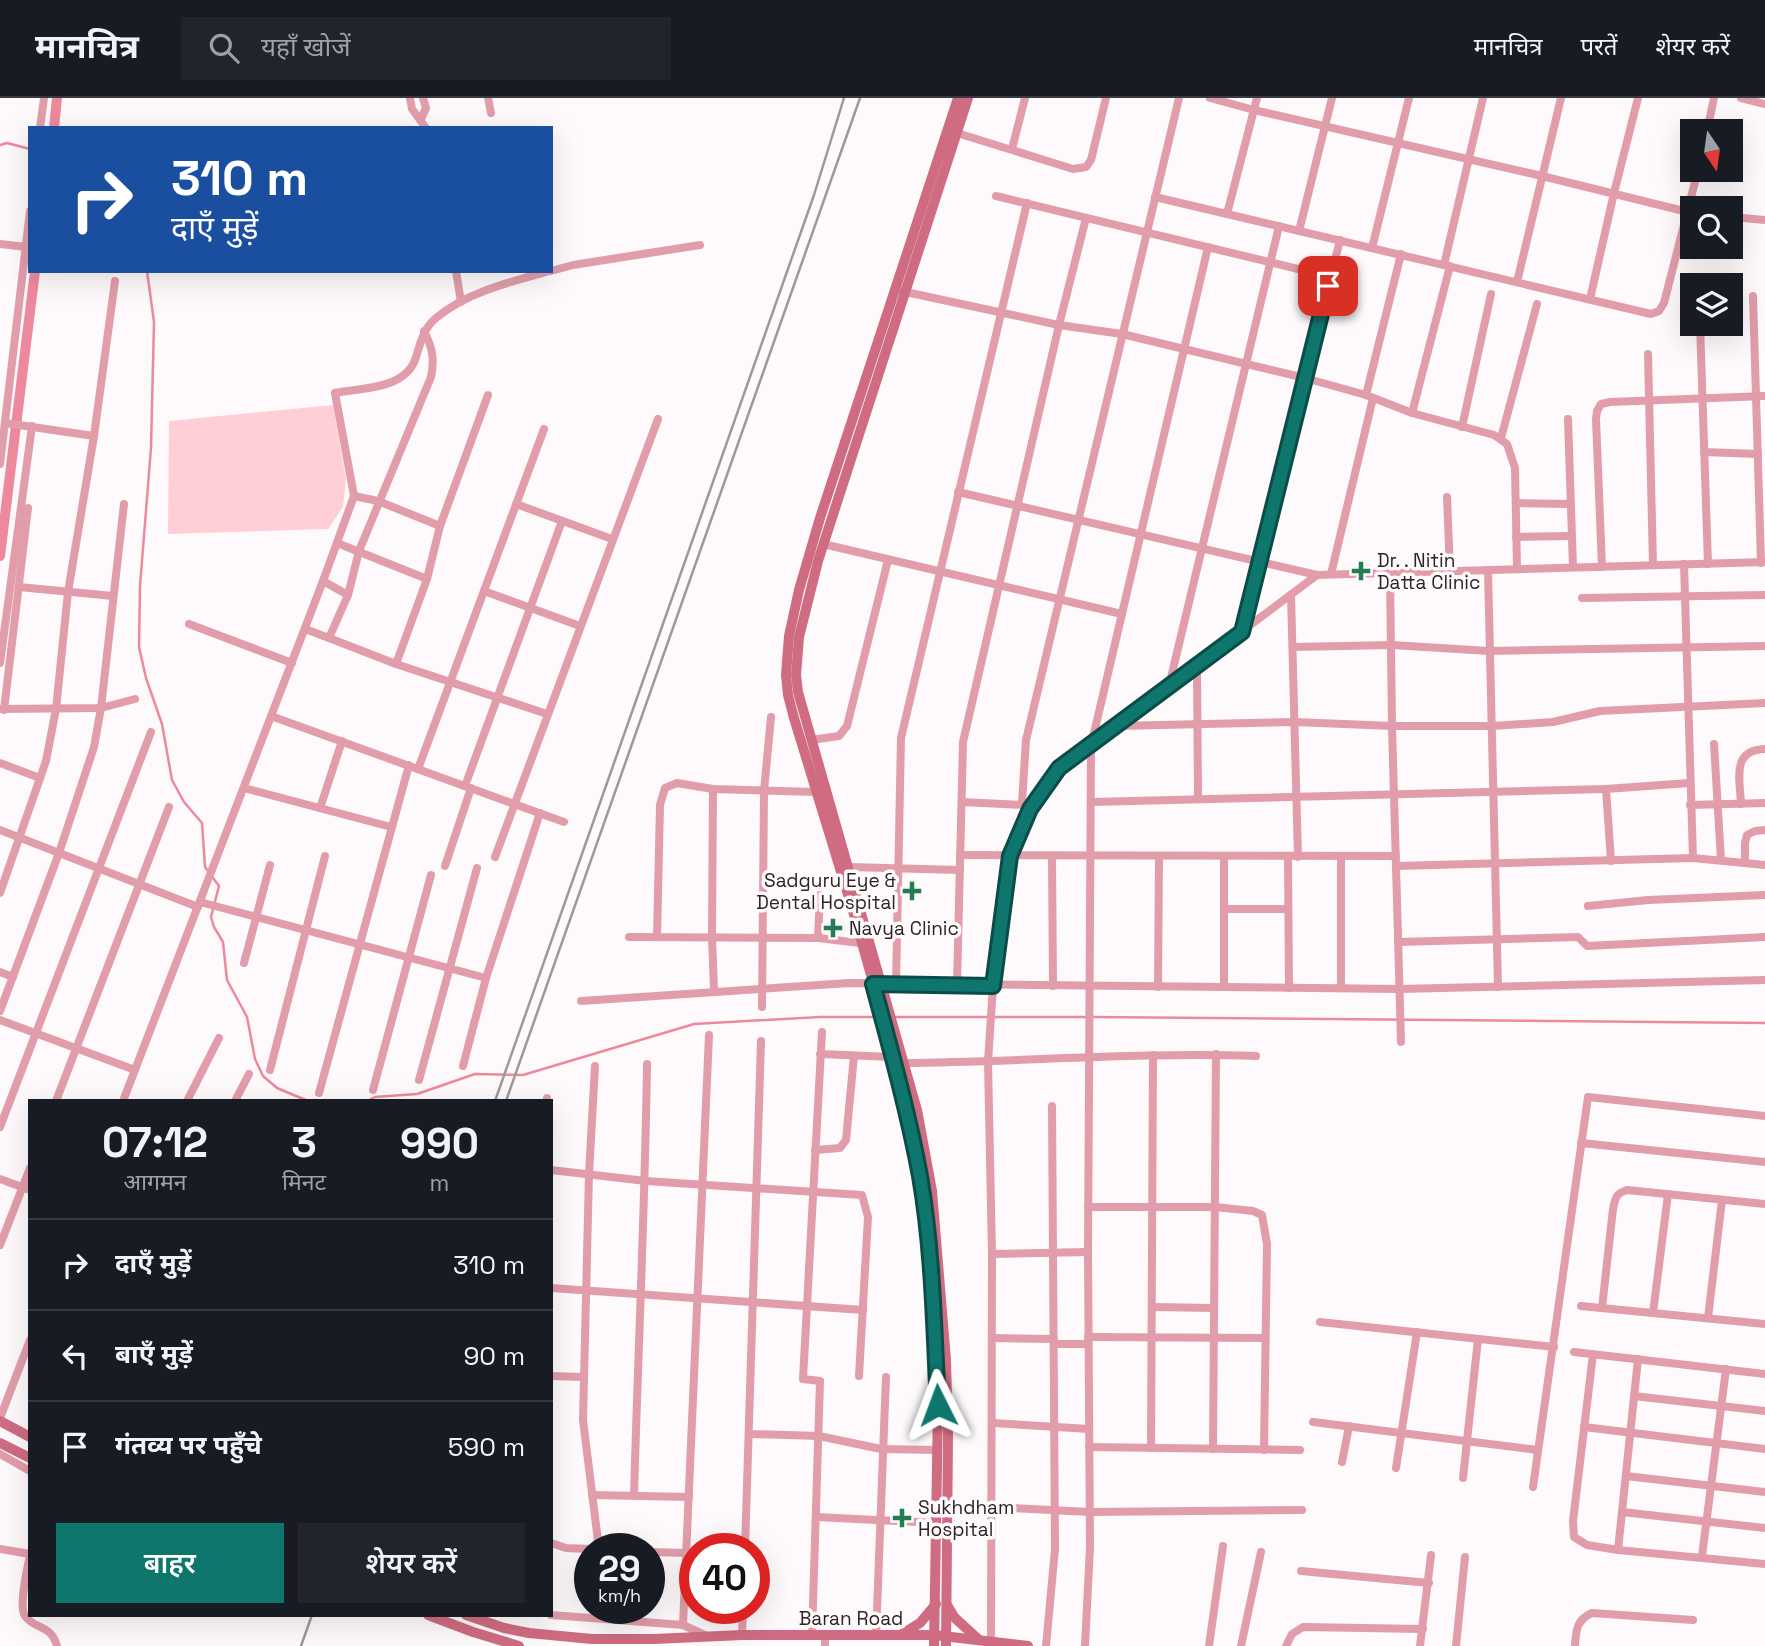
<!DOCTYPE html>
<html lang="hi">
<head>
<meta charset="utf-8">
<style>
  body { margin:0; font-family:"Space Grotesk","Noto Sans Devanagari",sans-serif; background:#20242c; color:#f1f3f6; height:100vh; display:flex; flex-direction:column; font-size:26px; white-space:nowrap }
  * { box-sizing:border-box; margin:0 }
  p { font-size:23px; color:#9ea1a6 }
  .icon { flex:none; width:38px; height:38px; fill:none; stroke:currentColor; stroke-width:2; stroke-linecap:round; stroke-linejoin:round }
  .map { position:relative; flex:1; overflow:hidden }
  .details { position:absolute; left:28px; top:1001px; width:525px; height:518px; display:flex; flex-direction:column; background:#171b24; border-radius:0px; box-shadow:0 7px 28px #0002 }
  .details>* { flex:none }
  .guide { position:absolute; left:28px; top:28px; width:525px; height:147px; border-radius:0px; box-shadow:0 7px 28px #0002; background:#1a4fa0; color:#fff; overflow:hidden }
  .needle { width:46px; rotate:167deg }
  .fabs { position:absolute; left:1680px; top:21px; display:grid; gap:14px }
  .fabs a { display:grid; place-items:center; width:63px; height:63px; border-radius:0px; background:#171b24; box-shadow:0 7px 28px #0002; font-size:35px }
  .speed { position:absolute; left:574px; top:1435px; display:flex; gap:14px; font-size:35px; font-weight:700; text-align:center }
  .speed>* { display:grid; place-content:center; width:91px; height:91px; border-radius:50%; background:#171b24; box-shadow:0 7px 28px #0002; line-height:1 }
  .speed small { font-size:18px; font-weight:400 }
  .speed .limit { border:10px solid #d22; background:#fff; color:#111 }
  .pin { position:absolute; display:grid; place-items:center; width:60px; height:60px; color:#fff; margin:-30px; border-radius:14px; box-shadow:0 4px 10px #0006 }
  .me { position:absolute; width:77px; margin:-38px; rotate:357deg; stroke-linejoin:round; filter:drop-shadow(0 0 5px #0008) }
  .turn { display:flex; align-items:center; gap:24px; height:147px; padding:0 28px; font-size:32px }
  .turn .icon { width:91px; height:91px; stroke-width:2.5 }
  .turn b { display:block; font-size:49px; line-height:60px }
  .eta { display:flex; justify-content:space-evenly; align-items:center; height:119px; text-align:center }
  .eta b { font-size:42px; font-weight:600; line-height:49px }
  .cta { display:flex; gap:14px; margin-top:auto; padding:14px 28px }
  .cta a { flex:1; height:80px; border-radius:0px; background:#0f766e; color:#fff; font-size:28px; font-weight:600; line-height:80px; text-align:center }
  .cta a+a { background:#20242c; color:#f1f3f6 }
  ul { padding:0; list-style:none }
  li { display:flex; align-items:center; gap:21px; height:91px; padding:0 28px; border-top:2px solid #363941 }
  li div { flex:1 }
  li b { display:block; font-size:26px }
  li em { font-style:normal }
  header { display:flex; align-items:center; gap:42px; box-sizing:border-box; height:98px; padding:0 35px; background:#171b24; border-bottom:2px solid #363941 }
  header strong { font-size:33px }
  nav { display:flex; gap:38px; margin-inline-start:auto; font-size:24px }
  .search { width:490px; height:63px; background:#20242c; display:flex; align-items:center; gap:18px; box-sizing:border-box; padding:0 24px; border-radius:0px; color:#9ea1a6; font-size:26px }
  .map>svg:first-child { display:block }
</style>
</head>
<body>
<header>
<strong>मानचित्र</strong>
<div class="search"><svg class="icon" aria-label="search" viewBox="0 0 24 24"><circle cx="10" cy="10" r="6"/><path d="M15 15l6 6"/></svg>यहाँ खोजें</div>
<nav><a>मानचित्र</a><a>परतें</a><a>शेयर करें</a></nav>
</header>
<div class="map">
<svg width="1765" height="1548" viewBox="0 0 1765 1548">
  <rect width="100%" height="100%" fill="#fefafb"/>
  <!-- garden -->
  <path fill="#ffced6" d="M333,307L346,381L343,409L328,431L168,436L169,323Z"/>
  <g fill="none" stroke-linecap="round" stroke-linejoin="round">
    <!-- stream -->
    <g stroke="#ed899c" stroke-width="2.5">
      <path d="M0,47L7,45L30,51"/>
      <path d="M147,173L154,224L151,350L140,488L139,549L146,580L162,626L172,682L184,704L202,725L205,769L219,788L211,819L214,829L223,844L227,882L247,919L255,961L263,978L277,990L308,1003"/>
      <path d="M893,919H1086"/>
      <path d="M1093,919L1765,925"/>
      <path d="M367,1003L375,999L417,996L475,976L523,977L694,926L820,919H880"/>
    </g>
    <!-- canal -->
    <g stroke="#ed899c" stroke-width="10">
      <path d="M54,30L57,0"/>
      <path d="M0,458L35,173"/>
    </g>
    <!-- street -->
    <g stroke="#e19da9" stroke-width="8">
      <path d="M410,0L412,11L426,30"/>
      <path d="M488,0L491,15"/>
      <path d="M1210,0L1254,12L1542,78L1692,115"/>
      <path d="M1741,0L1765,6"/>
      <path d="M421,21L426,10L423,0"/>
      <path d="M40,30L44,0"/>
      <path d="M1707,33L1714,0"/>
      <path d="M957,35L1073,71L1086,69L1091,62L1106,0"/>
      <path d="M1012,51L1025,0"/>
      <path d="M996,98L1298,171"/>
      <path d="M1155,99L1651,216L1659,213L1664,205L1698,72"/>
      <path d="M1227,116L1257,0"/>
      <path d="M1731,119L1765,122"/>
      <path d="M1299,133L1332,0"/>
      <path d="M0,146L26,149"/>
      <path d="M1372,150L1409,0"/>
      <path d="M1444,167L1483,0"/>
      <path d="M456,173L461,204"/>
      <path d="M551,173L573,167L700,147"/>
      <path d="M1517,184L1561,0"/>
      <path d="M901,193L1059,227L1122,236L1305,280L1366,297L1412,315L1494,337L1507,346L1515,370L1517,471"/>
      <path d="M1753,198L1761,465"/>
      <path d="M1590,201L1614,95L1638,0"/>
      <path d="M1700,226L1708,466"/>
      <path d="M1648,256L1653,467"/>
      <path d="M1366,297L1401,156"/>
      <path d="M1412,315L1450,168"/>
      <path d="M1568,321L1573,469"/>
      <path d="M5,325L94,338"/>
      <path d="M1462,329L1491,196"/>
      <path d="M1501,340L1537,206"/>
      <path d="M1704,354L1758,356"/>
      <path d="M0,366L30,113"/>
      <path d="M958,394L1317,477L1765,464"/>
      <path d="M354,398L378,403L440,428"/>
      <path d="M1447,399L1450,473"/>
      <path d="M1516,405L1570,406"/>
      <path d="M516,406L612,441"/>
      <path d="M1516,439L1571,438"/>
      <path d="M337,445L427,481"/>
      <path d="M823,446L1122,516"/>
      <path d="M1684,466L1693,760"/>
      <path d="M1602,469L1596,321L1597,313L1601,306L1610,304L1765,298"/>
      <path d="M1488,472L1498,889"/>
      <path d="M1390,475L1392,628L1401,944"/>
      <path d="M1331,476L1373,300"/>
      <path d="M323,483L348,497L329,540L396,566L427,481L440,428L488,297"/>
      <path d="M19,489L113,498"/>
      <path d="M484,493L580,528"/>
      <path d="M348,497L359,453L431,279C435,260 432,249 424,233"/>
      <path d="M1291,497L1298,759"/>
      <path d="M1582,500L1765,497"/>
      <path d="M189,526L292,565"/>
      <path d="M305,531L329,540"/>
      <path d="M1242,533L1340,142"/>
      <path d="M1293,549L1392,547L1489,553L1765,548"/>
      <path d="M0,565L32,328"/>
      <path d="M396,566L547,616"/>
      <path d="M1197,568L1198,701"/>
      <path d="M1169,588L1279,128"/>
      <path d="M0,611L101,610L135,601"/>
      <path d="M4,612L28,410"/>
      <path d="M271,618L564,724"/>
      <path d="M1117,628L1295,624L1392,628H1492L1553,624L1600,613L1765,605"/>
      <path d="M811,642L839,638L847,628L888,462"/>
      <path d="M1714,646L1721,762"/>
      <path d="M0,665L40,680"/>
      <path d="M418,671L544,331"/>
      <path d="M465,688L562,423"/>
      <path d="M244,690L391,729"/>
      <path d="M713,691L712,839L714,892"/>
      <path d="M1606,691L1611,763"/>
      <path d="M962,704L1024,707"/>
      <path d="M1091,704L1606,691L1689,685"/>
      <path d="M1022,705L1026,642L1179,0"/>
      <path d="M1741,706C1740,681 1731,652 1765,651"/>
      <path d="M1690,707L1765,705"/>
      <path d="M320,710L342,643"/>
      <path d="M0,732L198,809"/>
      <path d="M960,757L1396,758"/>
      <path d="M1052,758L1053,888"/>
      <path d="M495,759L658,321"/>
      <path d="M1288,759L1289,890"/>
      <path d="M1745,765V745L1747,737L1755,733L1765,732"/>
      <path d="M445,768L471,690"/>
      <path d="M1396,768L1693,760L1765,767"/>
      <path d="M849,769L960,772"/>
      <path d="M0,795L46,663L56,611L68,494L94,338L115,183"/>
      <path d="M200,804L486,880"/>
      <path d="M1588,808L1648,802L1765,797"/>
      <path d="M1224,811H1288"/>
      <path d="M629,839L818,840L860,845"/>
      <path d="M657,839L660,707L665,690L677,685L713,691L817,694"/>
      <path d="M818,840L820,797"/>
      <path d="M1398,844L1578,839L1587,848L1765,839"/>
      <path d="M244,865L270,767"/>
      <path d="M0,874L13,879"/>
      <path d="M896,887L901,640L1027,105"/>
      <path d="M957,887L963,644L1059,227L1086,120"/>
      <path d="M1158,889L1159,759"/>
      <path d="M1224,889V759"/>
      <path d="M1341,890V758"/>
      <path d="M581,903L849,885L1399,891L1765,882"/>
      <path d="M762,909L764,693L771,619"/>
      <path d="M0,913L59,755L94,649L101,610L124,406"/>
      <path d="M0,922L135,972"/>
      <path d="M820,956L892,959"/>
      <path d="M904,965C1021,964 1138,954 1256,958"/>
      <path d="M463,968L486,880L540,715"/>
      <path d="M595,968L589,1076L583,1322L599,1451"/>
      <path d="M270,972L325,758"/>
      <path d="M419,982L477,770"/>
      <path d="M373,992L431,777"/>
      <path d="M319,995L409,667"/>
      <path d="M56,1003L169,709"/>
      <path d="M123,1003L323,483L354,398L335,295C362,290 404,291 415,262C421,245 422,232 436,220C467,194 513,183 550,173"/>
      <path d="M187,1003L219,940"/>
      <path d="M235,1003L249,976"/>
      <path d="M546,1003L547,1000"/>
      <path d="M0,1029L151,634"/>
      <path d="M1581,1045L1765,1064"/>
      <path d="M815,1052L840,1050L846,1042L854,958"/>
      <path d="M551,1072L646,1083L862,1097L868,1119L859,1278"/>
      <path d="M0,1081L30,1092"/>
      <path d="M1088,1109H1215L1253,1113L1262,1117L1267,1146L1264,1352"/>
      <path d="M0,1147L30,1070"/>
      <path d="M992,1156L1088,1154"/>
      <path d="M551,1190L863,1212"/>
      <path d="M1581,1208L1765,1226"/>
      <path d="M1152,1209L1214,1210"/>
      <path d="M1602,1210L1613,1111C1615,1101 1616,1095 1627,1092L1765,1106"/>
      <path d="M1653,1215L1668,1096"/>
      <path d="M1708,1220L1722,1102"/>
      <path d="M1320,1224L1554,1249"/>
      <path d="M1088,1239L1265,1240"/>
      <path d="M993,1240L1054,1241"/>
      <path d="M1054,1246H1088"/>
      <path d="M1574,1254L1765,1276"/>
      <path d="M1593,1256L1573,1423L1574,1439L1587,1447L1618,1452L1765,1466"/>
      <path d="M551,1278L584,1279"/>
      <path d="M1634,1298L1765,1313"/>
      <path d="M0,1320L30,1242"/>
      <path d="M1313,1324L1538,1352"/>
      <path d="M993,1325L1089,1331"/>
      <path d="M1584,1329L1765,1351"/>
      <path d="M749,1336L819,1338L881,1351L938,1352"/>
      <path d="M1089,1349L1300,1352"/>
      <path d="M1151,1350L1153,957"/>
      <path d="M1213,1351L1216,956"/>
      <path d="M0,1356L30,1373"/>
      <path d="M1342,1364L1349,1328"/>
      <path d="M1396,1370L1417,1234"/>
      <path d="M1626,1378L1765,1394"/>
      <path d="M1463,1380L1478,1241"/>
      <path d="M1533,1389L1588,999L1765,1018"/>
      <path d="M592,1397L689,1399"/>
      <path d="M634,1398C638,1254 645,1110 647,966"/>
      <path d="M993,1409L1090,1414L1302,1412"/>
      <path d="M1622,1414L1765,1430"/>
      <path d="M816,1419L937,1425"/>
      <path d="M551,1445L566,1450L590,1451"/>
      <path d="M0,1451L30,1456"/>
      <path d="M745,1451L761,943"/>
      <path d="M1618,1452L1638,1261"/>
      <path d="M649,1454L687,1455"/>
      <path d="M30,1456C28,1469 18,1508 25,1518C35,1532 51,1526 57,1548"/>
      <path d="M1702,1458L1726,1271"/>
      <path d="M1301,1473L1429,1485"/>
      <path d="M551,1517L683,1527L707,1538"/>
      <path d="M683,1527L709,937"/>
      <path d="M742,1537L743,1510"/>
      <path d="M812,1537L820,1283L803,1281L822,934"/>
      <path d="M876,1538L886,1279"/>
      <path d="M825,1548V1537"/>
      <path d="M991,1548L992,1156L988,964L993,888L1010,759L1030,711L1059,670L1317,477"/>
      <path d="M1046,1548L1055,1451L1052,1008"/>
      <path d="M1085,1548L1090,1449L1088,1154L1091,648L1208,149"/>
      <path d="M1209,1548L1223,1448"/>
      <path d="M1241,1548L1261,1454"/>
      <path d="M1286,1548L1292,1536L1303,1529L1423,1531"/>
      <path d="M1420,1548L1431,1457"/>
      <path d="M1456,1548L1465,1459"/>
      <path d="M1575,1548C1576,1533 1576,1522 1592,1515L1693,1522"/>
    </g>
    <!-- secondary -->
    <g stroke="#cf6c81" stroke-width="10">
      <path d="M0,1323L30,1339"/>
      <path d="M0,1345L30,1360"/>
      <path d="M947,1507L955,1520L978,1541"/>
      <path d="M428,1517L473,1534L519,1548"/>
      <path d="M466,1517L504,1530L529,1535L592,1541H654L742,1537H934L1028,1548"/>
      <path d="M902,1536L920,1525L936,1506"/>
      <path d="M934,1548L938,1308L931,1177L920,1080L887,934L853,813L794,620L788,597L786,577L789,538L799,492L820,420L958,0"/>
      <path d="M946,1548L948,1338L946,1262L932,1093L917,1012L798,594L796,577L799,539L818,463L968,0"/>
    </g>
    <!-- rail -->
    <g stroke="#9e9899" stroke-width="2.5">
      <path d="M495,1003L814,97L844,0"/>
      <path d="M506,1003L860,0"/>
      <path d="M301,1548L312,1517"/>
    </g>
  </g>
  <g fill="none" stroke-linecap="round" stroke-linejoin="round">
    <defs>
      <path id="route" d="M938,1307C934,1231 933,1153 920,1078C908,1013 890,949 873,886L993,888L1010,758L1030,711L1059,670L1242,534L1328,188"/>
    </defs>
    <!-- route casing -->
    <use href="#route" stroke="#0a4d48" stroke-width="18"/>
    <!-- route -->
    <use href="#route" stroke="#0f766e" stroke-width="12"/>
  </g>
  <!-- markers -->
  <g fill="#237d52" stroke="#fefafb" stroke-width="2.5">
    <path d="M1357.5 462.5h7v7h7v7h-7v7h-7v-7h-7v-7h7z"/>
    <path d="M908.5 782.5h7v7h7v7h-7v7h-7v-7h-7v-7h7z"/>
    <path d="M829.5 819.5h7v7h7v7h-7v7h-7v-7h-7v-7h7z"/>
    <path d="M898.5 1409.5h7v7h7v7h-7v7h-7v-7h-7v-7h7z"/>
  </g>
  <g text-anchor="middle" stroke-width="7" stroke-linejoin="round" paint-order="stroke">
    <!-- poi labels -->
    <g font-size="19" fill="#2b2425" stroke="#fefafb" text-anchor="start">
      <text x="1377" y="469">Dr. . Nitin<tspan x="1377" dy="22">Datta Clinic</tspan></text>
      <text x="896" y="789" text-anchor="end">Sadguru Eye &amp;<tspan x="896" dy="22">Dental Hospital</tspan></text>
      <text x="849" y="837">Navya Clinic</text>
      <text x="918" y="1416">Sukhdham<tspan x="918" dy="22">Hospital</tspan></text>
    </g>
    <!-- street labels -->
    <g font-size="19" fill="#2b2425" stroke="#fefafb">
      <text x="851" y="1527">Baran Road</text>
    </g>
  </g>
</svg>
<div class="fabs">
<a><svg class="needle" viewBox="-14 -14 28 28"><path d="M0-13l5 13h-10z" fill="#e53935"/><path d="M0 13l5-13h-10z" fill="#9ea1a6"/></svg></a>
<a><svg class="icon" aria-label="search" viewBox="0 0 24 24"><circle cx="10" cy="10" r="6"/><path d="M15 15l6 6"/></svg></a>
<a><svg class="icon" aria-label="layers" viewBox="0 0 24 24"><path d="M12 4l9 5-9 5-9-5zM3 14l9 5 9-5"/></svg></a>
</div>
<div class="speed"><div>29<small>km/h</small></div><div class="limit">40</div></div>
<div class="pin" style="left:1328px;top:188px;background:#d93025"><svg class="icon" aria-label="arrive" viewBox="0 0 24 24"><path d="M6 21V4h12l-3 4 3 4H6"/></svg></div>
<svg class="me" style="left:938px;top:1307px" viewBox="-20 -20 40 40"><path d="M0-17L14 15 0 8-14 15z" fill="#0f766e" stroke="#fff" stroke-width="4"/></svg>
<div class="guide">
<div class="turn"><svg class="icon" aria-label="right" viewBox="0 0 24 24"><path d="M7 20v-9h11M14 6l5 5-5 5"/></svg><div><b>310 m</b>दाएँ मुड़ें</div></div>
</div>
<section class="details">
<div class="eta">
<div><b>07:12</b><p>आगमन</p></div>
<div><b>3</b><p>मिनट</p></div>
<div><b>990</b><p>m</p></div>
</div>
<ul>
<li><svg class="icon" aria-label="right" viewBox="0 0 24 24"><path d="M7 20v-9h11M14 6l5 5-5 5"/></svg><div><b>दाएँ मुड़ें</b></div><em>310 m</em></li>
<li><svg class="icon" aria-label="left" viewBox="0 0 24 24"><path d="M17 20v-9H6M10 6l-5 5 5 5"/></svg><div><b>बाएँ मुड़ें</b></div><em>90 m</em></li>
<li><svg class="icon" aria-label="arrive" viewBox="0 0 24 24"><path d="M6 21V4h12l-3 4 3 4H6"/></svg><div><b>गंतव्य पर पहुँचे</b></div><em>590 m</em></li>
</ul>
<div class="cta"><a>बाहर</a><a>शेयर करें</a></div>
</section>
</div>
</body>
</html>
